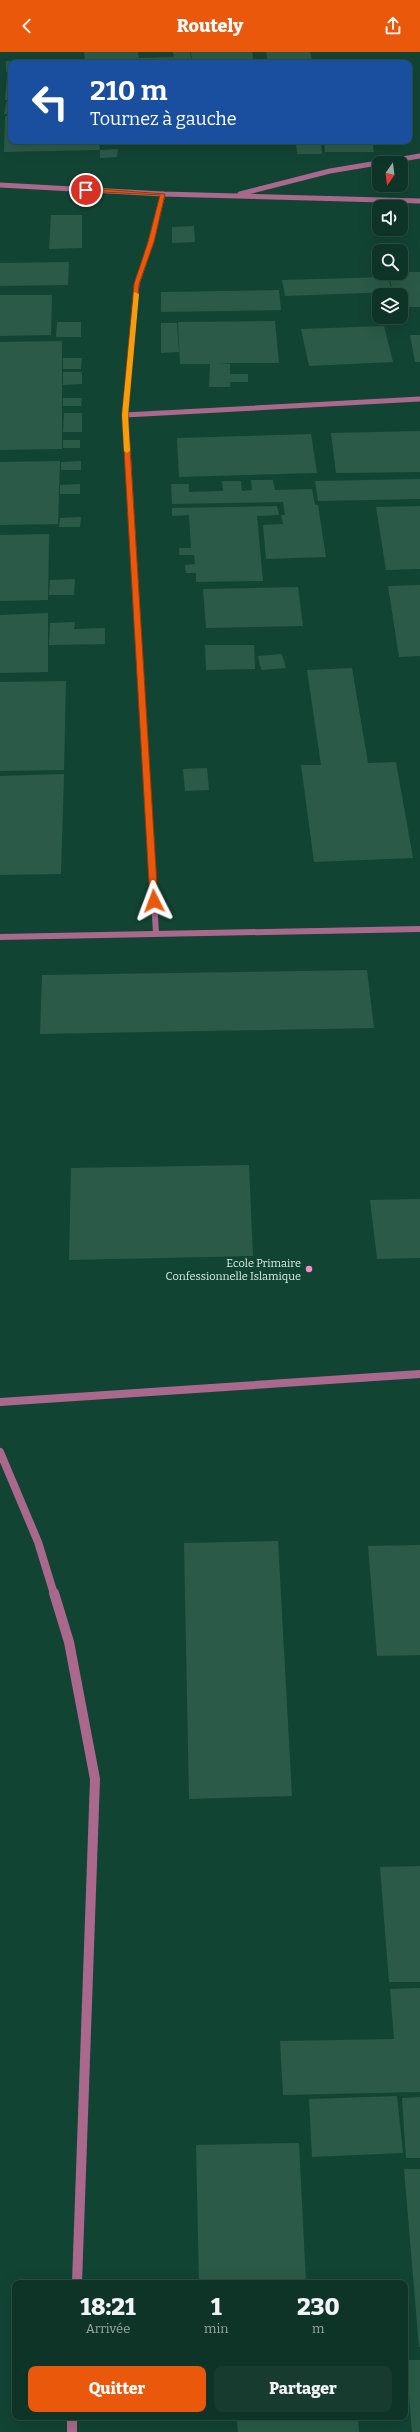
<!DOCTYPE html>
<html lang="fr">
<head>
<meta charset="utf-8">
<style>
  body { margin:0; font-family:Bitter,serif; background:#173b2f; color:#f1f3f6; height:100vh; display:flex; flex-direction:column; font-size:15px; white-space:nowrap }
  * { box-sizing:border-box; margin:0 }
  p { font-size:13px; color:#9baaa7 }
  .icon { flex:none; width:22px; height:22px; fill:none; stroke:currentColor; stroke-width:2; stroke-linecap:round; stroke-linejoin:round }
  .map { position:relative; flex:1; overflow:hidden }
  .sheet { position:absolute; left:12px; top:2228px; width:396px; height:140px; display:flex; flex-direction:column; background:#0e3327; border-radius:8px; box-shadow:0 4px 16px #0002,0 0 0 1px #2e4e44 }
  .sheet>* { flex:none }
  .banner { position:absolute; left:8px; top:8px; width:404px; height:84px; border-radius:8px; box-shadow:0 4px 16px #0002,0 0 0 1px #2e4e44; background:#1a4fa0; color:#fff; overflow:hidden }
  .needle { width:26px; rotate:194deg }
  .tools { position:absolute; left:372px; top:104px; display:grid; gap:8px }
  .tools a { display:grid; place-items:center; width:36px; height:36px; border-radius:8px; background:#0e3327; box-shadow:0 4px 16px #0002,0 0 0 1px #2e4e44; font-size:20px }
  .pin { position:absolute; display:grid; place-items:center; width:34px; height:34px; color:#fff; margin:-17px; border:2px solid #fff; border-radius:50%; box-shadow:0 1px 4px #0007 }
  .me { position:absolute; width:44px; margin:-22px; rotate:357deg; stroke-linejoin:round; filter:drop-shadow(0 0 3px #0008) }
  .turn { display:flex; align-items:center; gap:14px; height:84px; padding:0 16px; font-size:18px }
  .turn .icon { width:52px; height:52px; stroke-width:2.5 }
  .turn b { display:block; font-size:28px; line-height:34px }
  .eta { display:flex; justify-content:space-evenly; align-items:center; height:68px; text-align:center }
  .eta b { font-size:24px; font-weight:800; line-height:28px }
  .action { display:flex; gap:8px; margin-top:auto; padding:8px 16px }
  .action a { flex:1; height:46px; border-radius:8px; background:#ea580c; color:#fff; font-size:16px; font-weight:800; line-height:46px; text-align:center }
  .action a+a { background:#173b2f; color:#f1f3f6 }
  header { display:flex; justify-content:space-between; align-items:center; height:52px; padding:0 16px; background:#ea580c; color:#fff; font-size:18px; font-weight:800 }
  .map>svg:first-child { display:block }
</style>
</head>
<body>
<header><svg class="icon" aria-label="back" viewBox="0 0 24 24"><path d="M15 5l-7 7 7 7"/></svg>Routely<svg class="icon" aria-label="share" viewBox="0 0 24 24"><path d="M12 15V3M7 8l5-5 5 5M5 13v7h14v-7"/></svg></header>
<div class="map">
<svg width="420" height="2380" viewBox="0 0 420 2380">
  <rect width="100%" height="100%" fill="#124434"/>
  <!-- building -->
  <g fill="#2b5a49">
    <path d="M84,0H138L139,6L174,5L173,0H190L192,11H11V20H6V9L85,7Z"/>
    <path d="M191,0H252L254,11H216V7L192,10Z"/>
    <path d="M266,0H310L313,11H268Z"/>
    <path d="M7,23H11V48H5Z"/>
    <path d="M6,50H11V62H4Z"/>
    <path d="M5,64H11V89H99L100,98L4,100Z"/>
    <path d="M296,89H321L322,102H297Z"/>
    <path d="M324,89H372L374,100H325Z"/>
    <path d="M118,97L117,105L100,106V98Z"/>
    <path d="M51,163H82V196L49,197Z"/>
    <path d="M194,174L195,190L172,191V175Z"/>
    <path d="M69,210L68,233L0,234V211Z"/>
    <path d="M401,220H420V255H401V243H393L389,221Z"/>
    <path d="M388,225L392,240L285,244L282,228Z"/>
    <path d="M279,238L281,258L161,260V240Z"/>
    <path d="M0,243H52L51,283L0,284Z"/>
    <path d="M275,269L279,311H220L230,312V322H248V330H230V335H209L210,312H180L178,270Z"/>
    <path d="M57,270H81V285H56Z"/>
    <path d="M161,271H177L179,300L161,301Z"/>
    <path d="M384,274L393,310L309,314L301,277Z"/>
    <path d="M410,283H420V310H415Z"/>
    <path d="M62,289V397L0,398V290Z"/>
    <path d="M63,306H82L81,317H63Z"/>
    <path d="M63,320H82V332L63,333Z"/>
    <path d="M63,346H82L81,354H63Z"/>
    <path d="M64,361H82V380H63Z"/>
    <path d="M420,379V420L336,421L331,381Z"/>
    <path d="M311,382L317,421L179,425L177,386Z"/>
    <rect x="63" y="388" width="17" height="8"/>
    <path d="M60,409L58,472L0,473V410Z"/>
    <path d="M81,409V418H61V410Z"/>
    <path d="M420,427V447L318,449L315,429Z"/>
    <path d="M251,428H273L275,438L312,437L315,453H318L326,505L266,507L263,473L283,472L281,463H285L283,450L172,452L171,432H189V440L223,439L222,429H241L242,439L252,438Z"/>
    <path d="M80,432V442H60V433Z"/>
    <path d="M277,454L279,463L257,464L263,529L196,530V521H186L185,513L195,512L194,503H179V496H191L189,463L172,464V456Z"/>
    <path d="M420,454V517L386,518L376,455Z"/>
    <path d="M81,465L80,475H59L60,466Z"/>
    <path d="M49,482L48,548L0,549V483Z"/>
    <path d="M75,527L74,543H49L50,528Z"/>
    <path d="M420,533V604L399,605L388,534Z"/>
    <path d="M298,535L303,574L206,576L203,537Z"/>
    <path d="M48,561V620L0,621V563Z"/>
    <path d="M75,570L74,577L105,576V592L49,593L50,571Z"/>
    <path d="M205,593H254L255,617L206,618Z"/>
    <path d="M282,602L286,616L261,618L258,604Z"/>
    <path d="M352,616L368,711L396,710L413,806L314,810L301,713H321L307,618Z"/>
    <path d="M66,629L64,718L0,719V630Z"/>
    <path d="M207,716L209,738L185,739L183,717Z"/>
    <path d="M64,722L61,822L0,823V724Z"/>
    <path d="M367,918L374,976L40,982L42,923Z"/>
    <path d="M249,1113L253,1204L69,1208L71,1116Z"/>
    <path d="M420,1147V1206L377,1207L370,1148Z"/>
    <path d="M278,1489L292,1744L189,1747L184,1491Z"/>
    <path d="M420,1493V1603L377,1604L368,1494Z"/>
    <path d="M420,1814V1930H389L380,1815Z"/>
    <path d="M420,1936V2040L283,2043L280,1989L394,1987L390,1937Z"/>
    <path d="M397,2044L403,2101L312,2105L309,2047Z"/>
    <path d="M420,2045V2106H406L402,2046Z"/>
    <path d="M299,2091L306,2231H199L196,2093Z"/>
    <path d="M404,2117H420V2295H419Z"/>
    <path d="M406,2308H420V2380H412Z"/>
    <path d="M358,2367L359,2380H238L237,2369Z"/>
  </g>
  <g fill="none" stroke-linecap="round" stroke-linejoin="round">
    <!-- minor-far3 -->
    <g stroke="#aa698c" stroke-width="5">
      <path d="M0,133L163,142L420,149"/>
      <path d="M240,142L330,119L420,104"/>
      <path d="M125,363L420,347"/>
      <path d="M127,390L125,363L137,232L151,190L163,142"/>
    </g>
    <!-- minor-far2 -->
    <g stroke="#aa698c" stroke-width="6">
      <path d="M127,389L156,881"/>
      <path d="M0,885L420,877"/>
    </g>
    <!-- minor-far1 -->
    <path stroke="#aa698c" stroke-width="8" d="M0,1400L38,1490L54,1542"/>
    <!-- minor -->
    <g stroke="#aa698c" stroke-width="10">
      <path d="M54,1541L69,1590L95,1727L77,2231"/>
      <path d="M72,2365V2380"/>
    </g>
    <!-- tertiary -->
    <path stroke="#aa698c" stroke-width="8" d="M0,1350L420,1322"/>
  </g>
  <!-- route -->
  <path fill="#ea580c" stroke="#983908" d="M86,136L165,142L154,190L139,232L128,363L158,849L154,852L150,849L122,363L134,232L148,190L160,143L85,139Z"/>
  <!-- slow -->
  <path fill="#f59e0b" d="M134,240L139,242L128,363L130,399L127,401L124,399L122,363Z"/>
  <!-- markers -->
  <circle fill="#f98fc9" stroke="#124434" stroke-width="1.5" cx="309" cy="1217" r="4"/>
  <g text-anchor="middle" stroke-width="4" stroke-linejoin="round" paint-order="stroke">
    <!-- poi labels -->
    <g font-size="11" fill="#d6efe4" stroke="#124434" text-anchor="end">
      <text x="301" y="1215">Ecole Primaire<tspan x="301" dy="13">Confessionnelle Islamique</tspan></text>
    </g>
  </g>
</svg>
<div class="tools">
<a><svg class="needle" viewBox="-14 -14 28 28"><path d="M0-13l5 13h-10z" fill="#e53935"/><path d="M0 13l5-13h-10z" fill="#9baaa7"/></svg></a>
<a><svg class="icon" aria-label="sound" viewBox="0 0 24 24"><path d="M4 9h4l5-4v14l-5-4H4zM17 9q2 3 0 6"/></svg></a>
<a><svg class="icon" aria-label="search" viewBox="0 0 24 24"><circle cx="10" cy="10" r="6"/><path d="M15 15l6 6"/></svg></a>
<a><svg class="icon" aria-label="layers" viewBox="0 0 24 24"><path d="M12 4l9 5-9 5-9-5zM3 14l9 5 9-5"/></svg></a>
</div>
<div class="pin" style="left:86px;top:138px;background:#d93025"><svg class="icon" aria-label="arrive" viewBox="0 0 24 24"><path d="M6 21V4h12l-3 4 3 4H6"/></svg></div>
<svg class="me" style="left:154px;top:849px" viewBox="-20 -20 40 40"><path d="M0-17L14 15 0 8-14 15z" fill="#ea580c" stroke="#fff" stroke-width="4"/></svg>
<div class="banner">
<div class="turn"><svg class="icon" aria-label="left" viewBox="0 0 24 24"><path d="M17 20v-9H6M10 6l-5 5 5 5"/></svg><div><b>210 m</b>Tournez à gauche</div></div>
</div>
<section class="sheet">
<div class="eta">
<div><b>18:21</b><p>Arrivée</p></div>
<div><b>1</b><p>min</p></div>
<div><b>230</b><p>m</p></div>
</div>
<div class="action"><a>Quitter</a><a>Partager</a></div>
</section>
</div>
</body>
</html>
